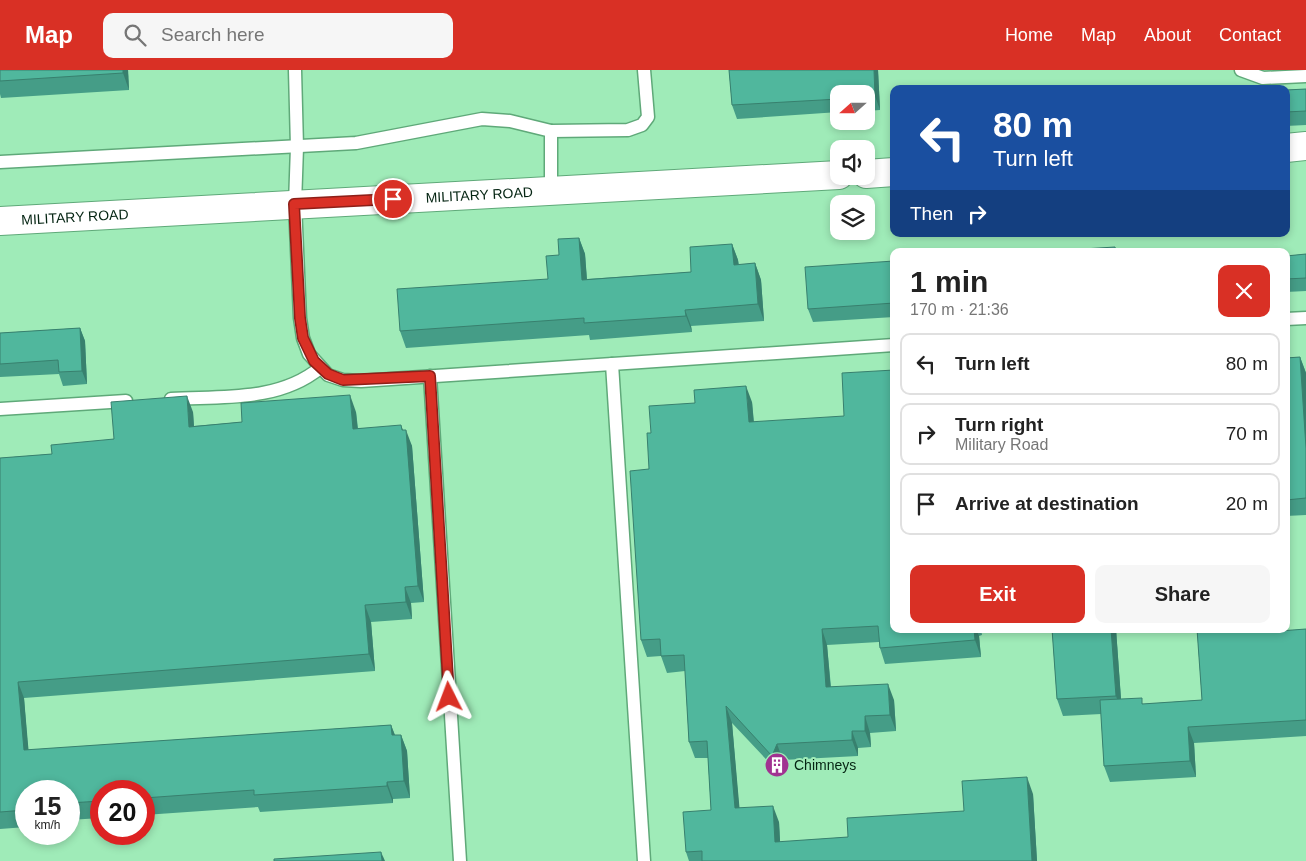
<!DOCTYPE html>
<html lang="en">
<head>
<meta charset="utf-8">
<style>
  body { margin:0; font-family:Arial,sans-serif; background:#f6f6f6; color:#222; height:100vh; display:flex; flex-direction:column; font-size:19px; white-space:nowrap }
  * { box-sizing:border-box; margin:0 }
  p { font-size:16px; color:#767676 }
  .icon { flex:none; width:28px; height:28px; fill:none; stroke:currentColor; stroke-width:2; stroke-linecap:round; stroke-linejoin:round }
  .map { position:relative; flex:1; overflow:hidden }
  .details { position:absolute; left:890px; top:178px; width:400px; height:385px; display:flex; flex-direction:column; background:#fff; border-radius:10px; box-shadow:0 2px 8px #0003 }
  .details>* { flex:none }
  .hud { position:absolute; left:890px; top:15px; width:400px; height:152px; border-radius:10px; box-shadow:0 2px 8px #0003; background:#1a4fa0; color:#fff; overflow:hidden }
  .needle { width:32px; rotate:249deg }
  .fabs { position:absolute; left:830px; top:15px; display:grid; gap:10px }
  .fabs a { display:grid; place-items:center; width:45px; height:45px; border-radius:10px; background:#fff; box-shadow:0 2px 8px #0003; font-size:25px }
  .speed { position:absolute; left:15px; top:710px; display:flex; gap:10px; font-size:25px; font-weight:700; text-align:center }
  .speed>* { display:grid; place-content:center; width:65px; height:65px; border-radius:50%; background:#fff; box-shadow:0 2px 8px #0003; line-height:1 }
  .speed small { font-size:12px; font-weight:400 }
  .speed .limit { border:8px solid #d22; background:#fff; color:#111 }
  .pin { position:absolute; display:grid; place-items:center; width:42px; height:42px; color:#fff; margin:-21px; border:2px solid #fff; border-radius:50%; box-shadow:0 1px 5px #0007 }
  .me { position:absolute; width:55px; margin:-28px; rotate:357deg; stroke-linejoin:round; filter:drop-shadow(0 0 4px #0008) }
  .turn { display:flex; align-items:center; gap:18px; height:105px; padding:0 20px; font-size:22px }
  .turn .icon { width:65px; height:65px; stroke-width:2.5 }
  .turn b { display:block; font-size:35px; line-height:42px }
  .then { display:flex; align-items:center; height:48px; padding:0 20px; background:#0003; gap:10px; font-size:19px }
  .round { display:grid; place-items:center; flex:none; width:52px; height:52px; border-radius:10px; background:#f6f6f6 }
  .headline { display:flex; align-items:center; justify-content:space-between; height:85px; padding:0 20px }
  h1 { font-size:30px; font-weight:700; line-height:38px }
  .action { display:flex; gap:10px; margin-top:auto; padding:10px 20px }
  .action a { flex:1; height:58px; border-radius:10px; background:#d93025; color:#fff; font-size:20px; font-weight:700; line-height:58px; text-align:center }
  .action a+a { background:#f6f6f6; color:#222 }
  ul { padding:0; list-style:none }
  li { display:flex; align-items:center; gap:15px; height:62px; margin:0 10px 8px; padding:0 10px; border:2px solid #e0e0e0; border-radius:10px }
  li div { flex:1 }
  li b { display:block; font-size:19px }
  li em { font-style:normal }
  header { display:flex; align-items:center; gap:30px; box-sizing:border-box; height:70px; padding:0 25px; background:#d93025; color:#fff }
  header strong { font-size:24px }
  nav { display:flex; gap:28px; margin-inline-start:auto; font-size:18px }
  .search { width:350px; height:45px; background:#f6f6f6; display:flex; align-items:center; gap:12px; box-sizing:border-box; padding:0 18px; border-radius:10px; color:#767676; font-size:19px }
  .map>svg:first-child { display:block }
</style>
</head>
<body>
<header>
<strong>Map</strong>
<div class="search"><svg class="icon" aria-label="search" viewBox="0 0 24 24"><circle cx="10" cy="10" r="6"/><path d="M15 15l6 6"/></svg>Search here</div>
<nav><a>Home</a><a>Map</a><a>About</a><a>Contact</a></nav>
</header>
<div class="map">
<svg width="1306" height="791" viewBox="0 0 1306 791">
  <rect width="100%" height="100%" fill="#9febb8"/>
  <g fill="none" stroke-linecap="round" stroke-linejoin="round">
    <defs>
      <g id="lane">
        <path d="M295,0L297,77L295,134L300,248L303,268L309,284L328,305L343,310L361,311L894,275"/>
        <path d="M1241,0L1263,8L1306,6"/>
        <path d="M551,61L628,60L642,55L648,47L644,0"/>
        <path d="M0,92L356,73L482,49L510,51L551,61V121"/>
        <path d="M1286,249L1306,248"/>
        <path d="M612,294L644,791"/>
        <path d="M430,306L460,791"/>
        <path d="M171,329C222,326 278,332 320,298"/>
        <path d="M0,339L126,331"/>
      </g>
      <g id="secondary">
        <path d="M1286,78L1306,76"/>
        <path d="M866,104L894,102"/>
        <path id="s1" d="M0,151L839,105"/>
      </g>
    </defs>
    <!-- lane casing -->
    <use href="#lane" stroke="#5fa979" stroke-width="15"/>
    <!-- secondary casing -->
    <use href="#secondary" stroke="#5fa979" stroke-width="30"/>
    <!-- lane -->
    <use href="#lane" stroke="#fff" stroke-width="12"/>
    <!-- secondary -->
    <use href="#secondary" stroke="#fff" stroke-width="28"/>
  </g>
  <!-- wall -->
  <g fill="#459d87">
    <path d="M0,0H128L129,20L1,28L0,24Z"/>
    <path d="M729,0H878L880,40L866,41V24H839V42L737,49L732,35Z"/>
    <path d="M1306,19V55L1286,56V20Z"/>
    <path d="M579,168L585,184L587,209L691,202L732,174L738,190L739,195L755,193L761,210L764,251L691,256L692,262L590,270L589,265L406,278L400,261L548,209L559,185Z"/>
    <path d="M1306,184V221L1286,222V186Z"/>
    <path d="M894,191V247L813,252L808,239Z"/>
    <path d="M80,258L85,271L87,314L63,316L59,304L0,307V263Z"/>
    <path d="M1300,287L1306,303V445L1286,446V288Z"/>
    <path d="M752,332L754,352L894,559H981L982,565L979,566L981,587L885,594L880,578L879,572L827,575L831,617L894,630L896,661L870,663L871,677L858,678V686L783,690L778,702L732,653L739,738L779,752L780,772L848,767L964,741L1033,724L1037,791H689L686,782L711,740L708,688H695L689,672L685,601L667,603L661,586L647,587L641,570L651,363Z"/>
    <path d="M193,342L194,356L356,342L358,358L403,360L412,376L424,532L411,533L412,549L371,552L375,601L24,628L28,680L391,655L395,665H401L407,681L410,728L393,729V733L260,742L258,737L144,745V721H101V748L69,750V721H26V757L0,759V388L52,384L114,369Z"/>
    <path d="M1052,559H1116L1121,629L1144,634L1202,630L1197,559H1284V561L1306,559V666L1194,673L1196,707L1110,712L1104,696L1101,644L1063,646L1057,629Z"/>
  </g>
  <!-- shaded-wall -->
  <g fill="#38806e">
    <path d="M123,0H128L129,20L123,3Z"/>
    <path d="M874,0H878L880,40L875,26Z"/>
    <path d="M579,168L585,184L588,226L582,210Z"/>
    <path d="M732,174L738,190L740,212L734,195Z"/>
    <path d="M755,193L761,210L764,251L758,234Z"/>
    <path d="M685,240L691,256L692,262L686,246Z"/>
    <path d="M80,258L85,271L87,314L82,301Z"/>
    <path d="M1300,287L1306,303V378Z"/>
    <path d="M746,316L752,332L755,369L749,352Z"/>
    <path d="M350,325L356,342L359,375L353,359Z"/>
    <path d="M187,326L193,342L195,373L189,357Z"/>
    <path d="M401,355L407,371L406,360L412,376L424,532L418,516Z"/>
    <path d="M405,517L411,533L412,549L406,532Z"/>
    <path d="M365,535L371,552L375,601L369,584Z"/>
    <path d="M822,559L827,575L832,634L826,617Z"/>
    <path d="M974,559H976L979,566L981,587L975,570Z"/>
    <path d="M1111,559H1116L1122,643L1116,626Z"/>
    <path d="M18,612L24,628L30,697L24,680Z"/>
    <path d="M888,614L894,630L896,661L890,645Z"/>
    <path d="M726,636L732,653L741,755L735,738Z"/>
    <path d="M865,646L870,663L871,677L865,661Z"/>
    <path d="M391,655L397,671L392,665Z"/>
    <path d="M1188,657L1194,673L1196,707L1190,691Z"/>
    <path d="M852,661L858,678V686L852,670Z"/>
    <path d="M401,665L407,681L410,728L404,711Z"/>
    <path d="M777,674L783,690L778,702L772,686Z"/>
    <path d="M1027,707L1033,724L1037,791H1032Z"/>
    <path d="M387,712L393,729V733L387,716Z"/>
    <path d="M773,736L779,752L781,789L775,772Z"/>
    <path d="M381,782L385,791H382Z"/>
  </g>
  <!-- building -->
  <g fill="#50b79d" stroke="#38806e">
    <path d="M0,0H123V3L0,11Z"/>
    <path d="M729,0H874L875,26L866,27V24H839V29L732,35Z"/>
    <path d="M1306,19V41L1286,42V20Z"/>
    <path d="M579,168L582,210L691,202L690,177L732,174L734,195L755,193L758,234L685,240L686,246L584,253V248L400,261L397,219L548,209L546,186L559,185L558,169Z"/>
    <path d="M1115,177L1116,181H1051Z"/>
    <path d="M1306,184V208L1286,209V186Z"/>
    <path d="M894,191V233L808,239L805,197Z"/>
    <path d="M80,258L82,301L59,302L58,290L0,294V263Z"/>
    <path d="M1300,287L1306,378V428L1286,430V288Z"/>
    <path d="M894,300V559H974L975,570L880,578L878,556L822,559L826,617L888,614L890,645L865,646V661H852V670L777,674L772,686L726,636L735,738L773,736L775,772L848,767L847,748L964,741L962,711L1027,707L1032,791H702V781L686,782L683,742L711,740L707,671L689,672L684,585L661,586L660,569L641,570L630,401L649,399L647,363H651L649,336L695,333L694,320L746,316L749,352L844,346L842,303Z"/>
    <path d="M350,325L353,359L401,355L402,360H406L418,516L405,517L406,532L365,535L369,584L18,612L24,680L391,655L392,665H401L404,711L387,712V716L254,725V720L144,728V721H101V731L69,733V721H26V740L0,742V388L52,384L51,375L114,369L111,332L187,326L189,357L242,352L241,333Z"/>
    <path d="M1052,559H1111L1116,626L1057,629Z"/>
    <path d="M1197,559H1279V561L1306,559V650L1188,657L1190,691L1104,696L1100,630L1142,628V634L1202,630Z"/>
    <path d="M381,782L382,791H274V789Z"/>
  </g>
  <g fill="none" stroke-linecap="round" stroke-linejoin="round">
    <defs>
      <path id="route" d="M393,129L294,134L300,248L303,268L314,291L328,304L343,310L430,306L449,627"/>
    </defs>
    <!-- route casing -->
    <use href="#route" stroke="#8d1f18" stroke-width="12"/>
    <!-- route -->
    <use href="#route" stroke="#d93025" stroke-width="9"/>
  </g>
  <!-- icons -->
  <defs>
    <symbol id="building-disc" viewBox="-11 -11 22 22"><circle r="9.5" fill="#a13291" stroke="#9febb8"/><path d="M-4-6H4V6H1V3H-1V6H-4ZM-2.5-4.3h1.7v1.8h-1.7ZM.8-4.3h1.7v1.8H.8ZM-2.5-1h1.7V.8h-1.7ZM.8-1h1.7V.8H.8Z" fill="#fff"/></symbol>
  </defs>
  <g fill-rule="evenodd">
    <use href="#building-disc" x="763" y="681" width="28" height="28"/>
  </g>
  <g text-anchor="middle" stroke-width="4" stroke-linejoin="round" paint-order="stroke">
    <!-- street labels -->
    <g font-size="14" fill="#042412" stroke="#9febb8">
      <text dy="5" stroke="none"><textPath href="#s1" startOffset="480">MILITARY ROAD</textPath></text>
      <text dy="5" stroke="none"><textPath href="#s1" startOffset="75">MILITARY ROAD</textPath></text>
    </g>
    <!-- poi labels -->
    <g font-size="14" fill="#042412" stroke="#9febb8" text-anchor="start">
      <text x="794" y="700">Chimneys</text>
    </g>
  </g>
</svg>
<div class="fabs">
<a><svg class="needle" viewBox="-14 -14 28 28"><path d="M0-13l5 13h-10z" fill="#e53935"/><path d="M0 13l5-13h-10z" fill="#767676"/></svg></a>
<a><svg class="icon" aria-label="sound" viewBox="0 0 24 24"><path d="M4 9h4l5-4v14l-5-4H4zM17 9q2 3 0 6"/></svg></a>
<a><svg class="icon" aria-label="layers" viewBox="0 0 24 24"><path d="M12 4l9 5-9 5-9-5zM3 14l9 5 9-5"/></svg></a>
</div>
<div class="speed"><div>15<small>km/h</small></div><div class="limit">20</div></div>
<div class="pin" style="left:393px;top:129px;background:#d93025"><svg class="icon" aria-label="arrive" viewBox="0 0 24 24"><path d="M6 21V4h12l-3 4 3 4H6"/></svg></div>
<svg class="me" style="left:449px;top:627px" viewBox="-20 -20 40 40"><path d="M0-17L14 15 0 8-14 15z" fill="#d93025" stroke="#fff" stroke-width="4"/></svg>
<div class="hud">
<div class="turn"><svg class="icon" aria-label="left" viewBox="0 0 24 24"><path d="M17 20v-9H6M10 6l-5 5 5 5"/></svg><div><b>80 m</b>Turn left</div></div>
<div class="then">Then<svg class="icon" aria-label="right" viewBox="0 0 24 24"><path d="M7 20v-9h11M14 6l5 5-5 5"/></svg></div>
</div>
<section class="details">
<div class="headline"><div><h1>1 min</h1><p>170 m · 21:36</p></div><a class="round" style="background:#d93025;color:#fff"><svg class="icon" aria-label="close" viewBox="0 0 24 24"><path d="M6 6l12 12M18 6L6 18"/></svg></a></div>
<ul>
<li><svg class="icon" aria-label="left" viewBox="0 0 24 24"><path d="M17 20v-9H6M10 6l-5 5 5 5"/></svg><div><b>Turn left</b></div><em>80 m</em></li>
<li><svg class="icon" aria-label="right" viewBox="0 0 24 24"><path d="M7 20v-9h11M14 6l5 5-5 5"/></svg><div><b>Turn right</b><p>Military Road</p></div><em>70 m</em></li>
<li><svg class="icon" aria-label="arrive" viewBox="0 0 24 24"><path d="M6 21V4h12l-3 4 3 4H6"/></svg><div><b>Arrive at destination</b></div><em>20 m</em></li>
</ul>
<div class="action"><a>Exit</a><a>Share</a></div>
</section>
</div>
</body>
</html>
